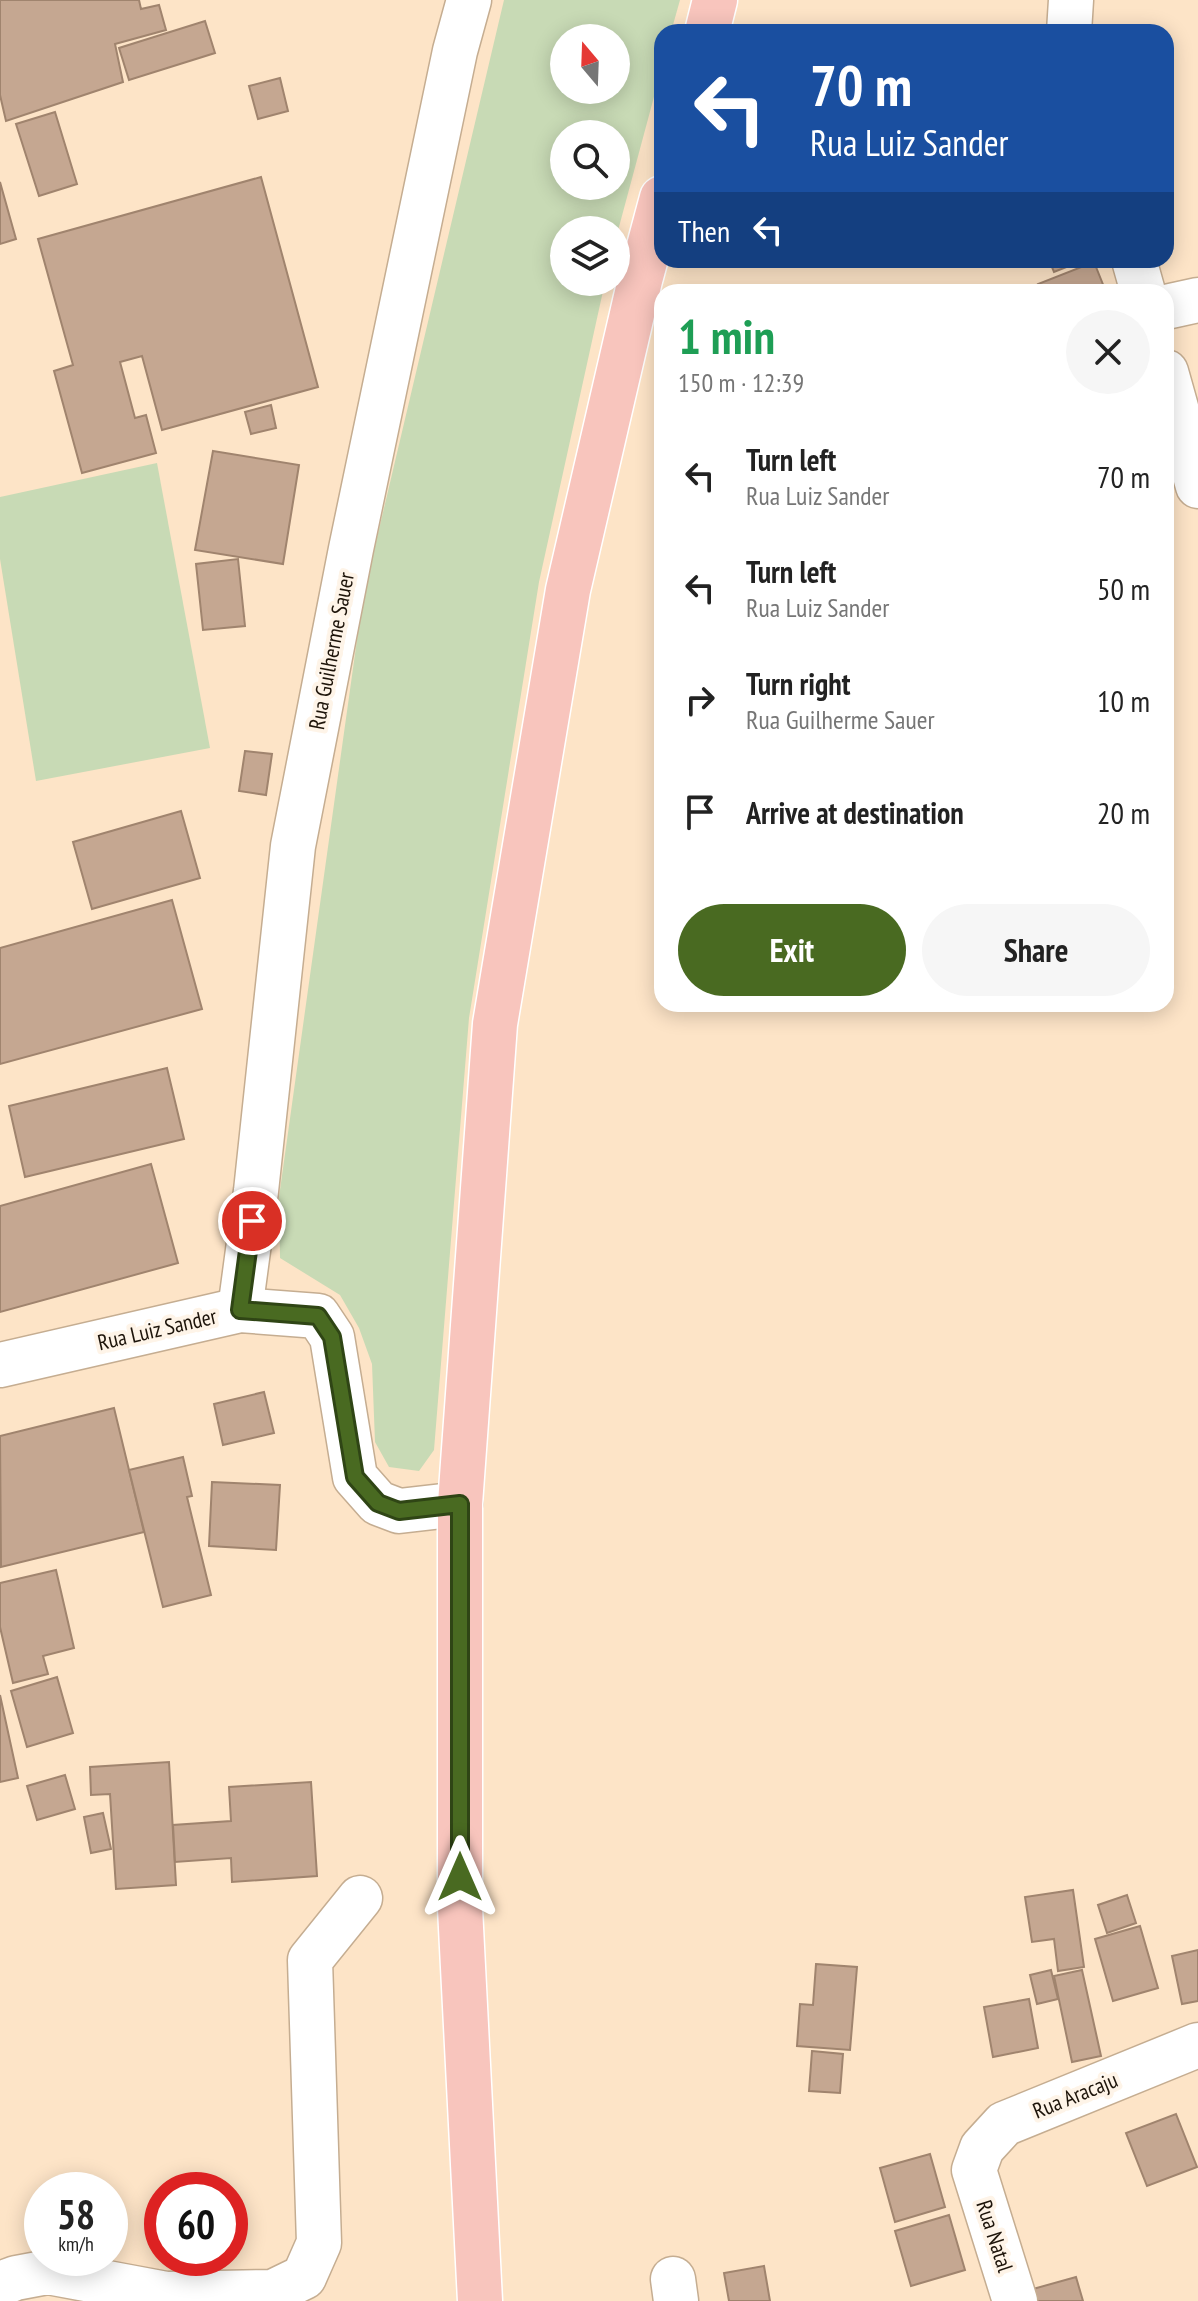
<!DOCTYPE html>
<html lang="en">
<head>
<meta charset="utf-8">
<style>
  body { margin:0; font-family:"PT Sans Narrow",sans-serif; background:#f6f6f6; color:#222; height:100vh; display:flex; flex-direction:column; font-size:30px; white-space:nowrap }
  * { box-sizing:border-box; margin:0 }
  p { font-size:26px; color:#767676 }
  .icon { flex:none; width:44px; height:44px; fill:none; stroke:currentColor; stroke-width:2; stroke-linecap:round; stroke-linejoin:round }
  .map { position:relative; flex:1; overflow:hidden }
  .details { position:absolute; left:654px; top:284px; width:520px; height:728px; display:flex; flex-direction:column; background:#fff; border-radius:24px; box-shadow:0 4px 20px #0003 }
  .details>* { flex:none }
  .hud { position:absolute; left:654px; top:24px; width:520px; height:244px; border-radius:24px; box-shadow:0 4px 20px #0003; background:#1a4fa0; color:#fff; overflow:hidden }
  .needle { width:52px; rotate:341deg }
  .controls { position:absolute; left:550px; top:24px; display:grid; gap:16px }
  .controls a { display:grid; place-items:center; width:80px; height:80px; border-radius:50%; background:#fff; box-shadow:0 4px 20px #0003; font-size:40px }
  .speed { position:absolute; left:24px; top:2172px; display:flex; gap:16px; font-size:40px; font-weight:700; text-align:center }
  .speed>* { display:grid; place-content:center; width:104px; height:104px; border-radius:50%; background:#fff; box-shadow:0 4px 20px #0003; line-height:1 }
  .speed small { font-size:20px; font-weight:400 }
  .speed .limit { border:12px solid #d22; background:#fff; color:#111 }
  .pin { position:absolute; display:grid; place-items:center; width:68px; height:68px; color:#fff; margin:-34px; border:4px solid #fff; border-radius:50%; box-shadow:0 2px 8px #0007 }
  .me { position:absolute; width:88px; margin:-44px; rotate:0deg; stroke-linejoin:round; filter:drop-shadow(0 0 6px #0008) }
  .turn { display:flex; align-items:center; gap:28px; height:168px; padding:0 24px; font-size:36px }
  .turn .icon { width:104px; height:104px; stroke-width:2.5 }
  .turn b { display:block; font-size:56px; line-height:68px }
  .then { display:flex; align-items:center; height:76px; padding:0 24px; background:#0003; gap:16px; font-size:30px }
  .round { display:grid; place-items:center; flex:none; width:84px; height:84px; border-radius:42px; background:#f6f6f6 }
  .headline { display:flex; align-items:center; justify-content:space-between; height:136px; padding:0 24px }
  h1 { font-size:48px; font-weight:700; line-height:60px; color:#1e9e55 }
  .primary-button { display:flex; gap:16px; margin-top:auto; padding:16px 24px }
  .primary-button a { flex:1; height:92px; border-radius:48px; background:#496a21; color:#fff; font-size:32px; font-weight:700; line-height:92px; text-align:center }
  .primary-button a+a { background:#f6f6f6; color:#222 }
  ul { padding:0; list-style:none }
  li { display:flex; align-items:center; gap:24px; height:112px; padding:0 24px }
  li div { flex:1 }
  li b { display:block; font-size:30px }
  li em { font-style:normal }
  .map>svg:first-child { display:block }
</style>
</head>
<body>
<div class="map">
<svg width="1198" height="2301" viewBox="0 0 1198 2301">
  <rect width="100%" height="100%" fill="#fde4c7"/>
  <!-- green -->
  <g fill="#c8dab5" fill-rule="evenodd">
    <path d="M504,0H680L671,32H662V67L616,238V230H564V282H605L539,582L469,1018L434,1450L419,1471L389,1467L375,1442L372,1364L359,1328L340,1295L280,1258L279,1197L363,597ZM564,38H616V90H564ZM564,134H616V186H564Z"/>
    <path d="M157,463L210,748L36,781L0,559V497Z"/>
  </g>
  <!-- building -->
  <g fill="#c5a791" stroke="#a0846e" stroke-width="2">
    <path d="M0,0H139L141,9L159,5L166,30L115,44L123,82L6,121L0,95Z"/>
    <path d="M205,21L215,53L129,80L119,48Z"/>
    <path d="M280,78L288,111L258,119L249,86Z"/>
    <path d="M55,112L77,184L39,196L16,124Z"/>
    <path d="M261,177L318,387L162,430L142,356L120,362L135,418L146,415L156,453L82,473L54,371L73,365L38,239Z"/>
    <path d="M0,182L16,239L0,244Z"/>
    <path d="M1049,260H1084L1054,272Z"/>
    <path d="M1094,262L1106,292H1041L1038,284Z"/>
    <path d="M271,405L276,428L251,434L245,412Z"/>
    <path d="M213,451L299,465L283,564L195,550Z"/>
    <path d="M238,559L245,626L203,630L196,564Z"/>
    <path d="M245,751L272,754L266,795L239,791Z"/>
    <path d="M181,811L200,878L92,909L73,842Z"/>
    <path d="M172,900L202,1009L0,1064V948Z"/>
    <path d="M167,1068L184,1139L25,1177L9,1106Z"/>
    <path d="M151,1164L178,1263L0,1312V1206Z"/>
    <path d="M264,1392L274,1433L223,1445L214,1404Z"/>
    <path d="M114,1408L144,1532L1,1567L0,1436Z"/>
    <path d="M183,1457L192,1496L187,1497L211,1595L163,1607L129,1470Z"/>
    <path d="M212,1482L280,1485L276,1550L209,1546Z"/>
    <path d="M56,1570L74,1648L43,1656L48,1674L13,1683L0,1627V1583Z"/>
    <path d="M57,1677L73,1733L27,1747L11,1691Z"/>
    <path d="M0,1695L18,1778L0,1782Z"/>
    <path d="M169,1762L176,1885L116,1889L110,1794L91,1795L90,1767Z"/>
    <path d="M65,1775L75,1809L37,1820L27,1786Z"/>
    <path d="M311,1782L317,1876L232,1882L231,1858L175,1862L173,1825L231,1821L229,1787Z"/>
    <path d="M103,1813L111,1849L91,1853L84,1817Z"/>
    <path d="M1073,1890L1084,1967L1058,1971L1054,1939L1032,1942L1025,1897Z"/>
    <path d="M1127,1895L1136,1923L1107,1933L1098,1905Z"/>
    <path d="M1140,1926L1158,1988L1113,2001L1095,1939Z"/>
    <path d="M1198,1950V2001L1182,2004L1172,1956Z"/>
    <path d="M816,1964L857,1967L850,2050L797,2046L800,2004L813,2005Z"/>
    <path d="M1051,1970L1058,1999L1037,2004L1030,1975Z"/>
    <path d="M1082,1970L1101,2056L1072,2062L1054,1976Z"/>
    <path d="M1029,1999L1038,2048L993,2057L984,2007Z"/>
    <path d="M812,2051L843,2054L840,2093L809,2091Z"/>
    <path d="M1176,2114L1197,2167L1147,2186L1126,2133Z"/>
    <path d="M930,2154L945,2207L895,2222L880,2168Z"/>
    <path d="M949,2215L965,2270L911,2286L895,2231Z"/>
    <path d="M764,2266L770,2301H729L724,2273Z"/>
    <path d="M1076,2277L1083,2301H1037L1033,2289Z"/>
  </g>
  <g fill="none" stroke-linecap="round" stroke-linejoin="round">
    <defs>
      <g id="minor">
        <path d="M1069,32L1071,0"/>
        <path d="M1134,260L1143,292"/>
        <path d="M1166,307L1198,300"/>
        <path d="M1166,372L1198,486"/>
        <path d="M240,1310L256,1191L293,846L351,549L455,51L469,0"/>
        <path d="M0,1365L240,1310L318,1316L332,1337L355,1477L378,1503L399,1511L460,1504"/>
        <path d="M673,2279L676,2301"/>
        <path d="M0,2284L16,2278L48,2272L166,2294L273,2292L304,2277L319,2243L310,1960L360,1898"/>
        <path d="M1015,2301L974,2170L982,2148L1004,2124L1198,2045"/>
      </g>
      <g id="major">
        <path d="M707,32L715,0"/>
        <path d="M480,2301L460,1908V1504L495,1024L568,590L640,280L662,198"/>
      </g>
    </defs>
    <!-- minor casing -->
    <use href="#minor" stroke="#c5ad91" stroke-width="47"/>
    <!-- major casing -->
    <use href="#major" stroke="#fff" stroke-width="47"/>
    <!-- minor -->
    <use href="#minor" stroke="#fff" stroke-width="44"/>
    <!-- major -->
    <use href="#major" stroke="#f8c5bd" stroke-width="44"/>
  </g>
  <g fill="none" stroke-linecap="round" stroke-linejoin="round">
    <defs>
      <path id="route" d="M252,1221L240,1310L318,1316L332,1337L355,1477L378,1503L399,1511L460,1504V1877"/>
    </defs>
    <!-- route casing -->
    <use href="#route" stroke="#2f4515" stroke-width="20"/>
    <!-- route -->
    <use href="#route" stroke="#496a21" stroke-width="14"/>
  </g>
  <g text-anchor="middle" stroke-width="8" stroke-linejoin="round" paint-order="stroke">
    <!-- street labels -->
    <g font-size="22" fill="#1d140a" stroke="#fef4e8">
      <text transform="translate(331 651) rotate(-79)" y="8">Rua Guilherme Sauer</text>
      <text transform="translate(157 1329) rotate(-13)" y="8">Rua Luiz Sander</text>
      <text transform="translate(1075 2095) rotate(-22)" y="8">Rua Aracaju</text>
      <text transform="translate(995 2236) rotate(72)" y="8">Rua Natal</text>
    </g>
  </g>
</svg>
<div class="controls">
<a><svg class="needle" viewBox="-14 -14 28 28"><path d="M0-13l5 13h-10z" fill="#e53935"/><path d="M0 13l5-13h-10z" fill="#767676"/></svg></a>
<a><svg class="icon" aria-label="search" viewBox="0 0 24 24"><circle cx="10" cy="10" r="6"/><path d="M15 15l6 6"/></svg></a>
<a><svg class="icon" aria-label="layers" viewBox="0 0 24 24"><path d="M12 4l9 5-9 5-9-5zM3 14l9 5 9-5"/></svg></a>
</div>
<div class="speed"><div>58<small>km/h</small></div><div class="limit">60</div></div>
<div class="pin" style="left:252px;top:1221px;background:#d93025"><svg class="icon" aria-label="arrive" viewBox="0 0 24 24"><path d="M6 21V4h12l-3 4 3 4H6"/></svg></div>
<svg class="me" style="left:460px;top:1877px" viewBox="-20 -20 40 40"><path d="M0-17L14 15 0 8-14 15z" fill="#496a21" stroke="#fff" stroke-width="4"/></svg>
<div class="hud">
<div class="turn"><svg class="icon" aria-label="left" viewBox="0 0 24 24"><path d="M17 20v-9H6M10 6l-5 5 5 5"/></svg><div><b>70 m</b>Rua Luiz Sander</div></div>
<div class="then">Then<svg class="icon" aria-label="left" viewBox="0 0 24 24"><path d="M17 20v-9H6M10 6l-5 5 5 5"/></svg></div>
</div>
<section class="details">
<div class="headline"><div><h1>1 min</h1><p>150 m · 12:39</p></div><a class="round"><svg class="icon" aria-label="close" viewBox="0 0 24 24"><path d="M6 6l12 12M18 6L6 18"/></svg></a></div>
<ul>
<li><svg class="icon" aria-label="left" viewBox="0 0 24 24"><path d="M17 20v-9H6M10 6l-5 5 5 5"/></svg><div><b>Turn left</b><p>Rua Luiz Sander</p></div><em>70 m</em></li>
<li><svg class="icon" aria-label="left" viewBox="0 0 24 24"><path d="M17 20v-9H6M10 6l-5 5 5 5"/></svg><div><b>Turn left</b><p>Rua Luiz Sander</p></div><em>50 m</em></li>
<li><svg class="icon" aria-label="right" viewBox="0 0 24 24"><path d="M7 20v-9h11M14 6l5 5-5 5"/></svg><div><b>Turn right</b><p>Rua Guilherme Sauer</p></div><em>10 m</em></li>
<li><svg class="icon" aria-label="arrive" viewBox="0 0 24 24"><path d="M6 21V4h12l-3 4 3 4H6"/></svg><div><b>Arrive at destination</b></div><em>20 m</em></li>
</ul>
<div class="primary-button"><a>Exit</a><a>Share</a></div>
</section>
</div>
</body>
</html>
